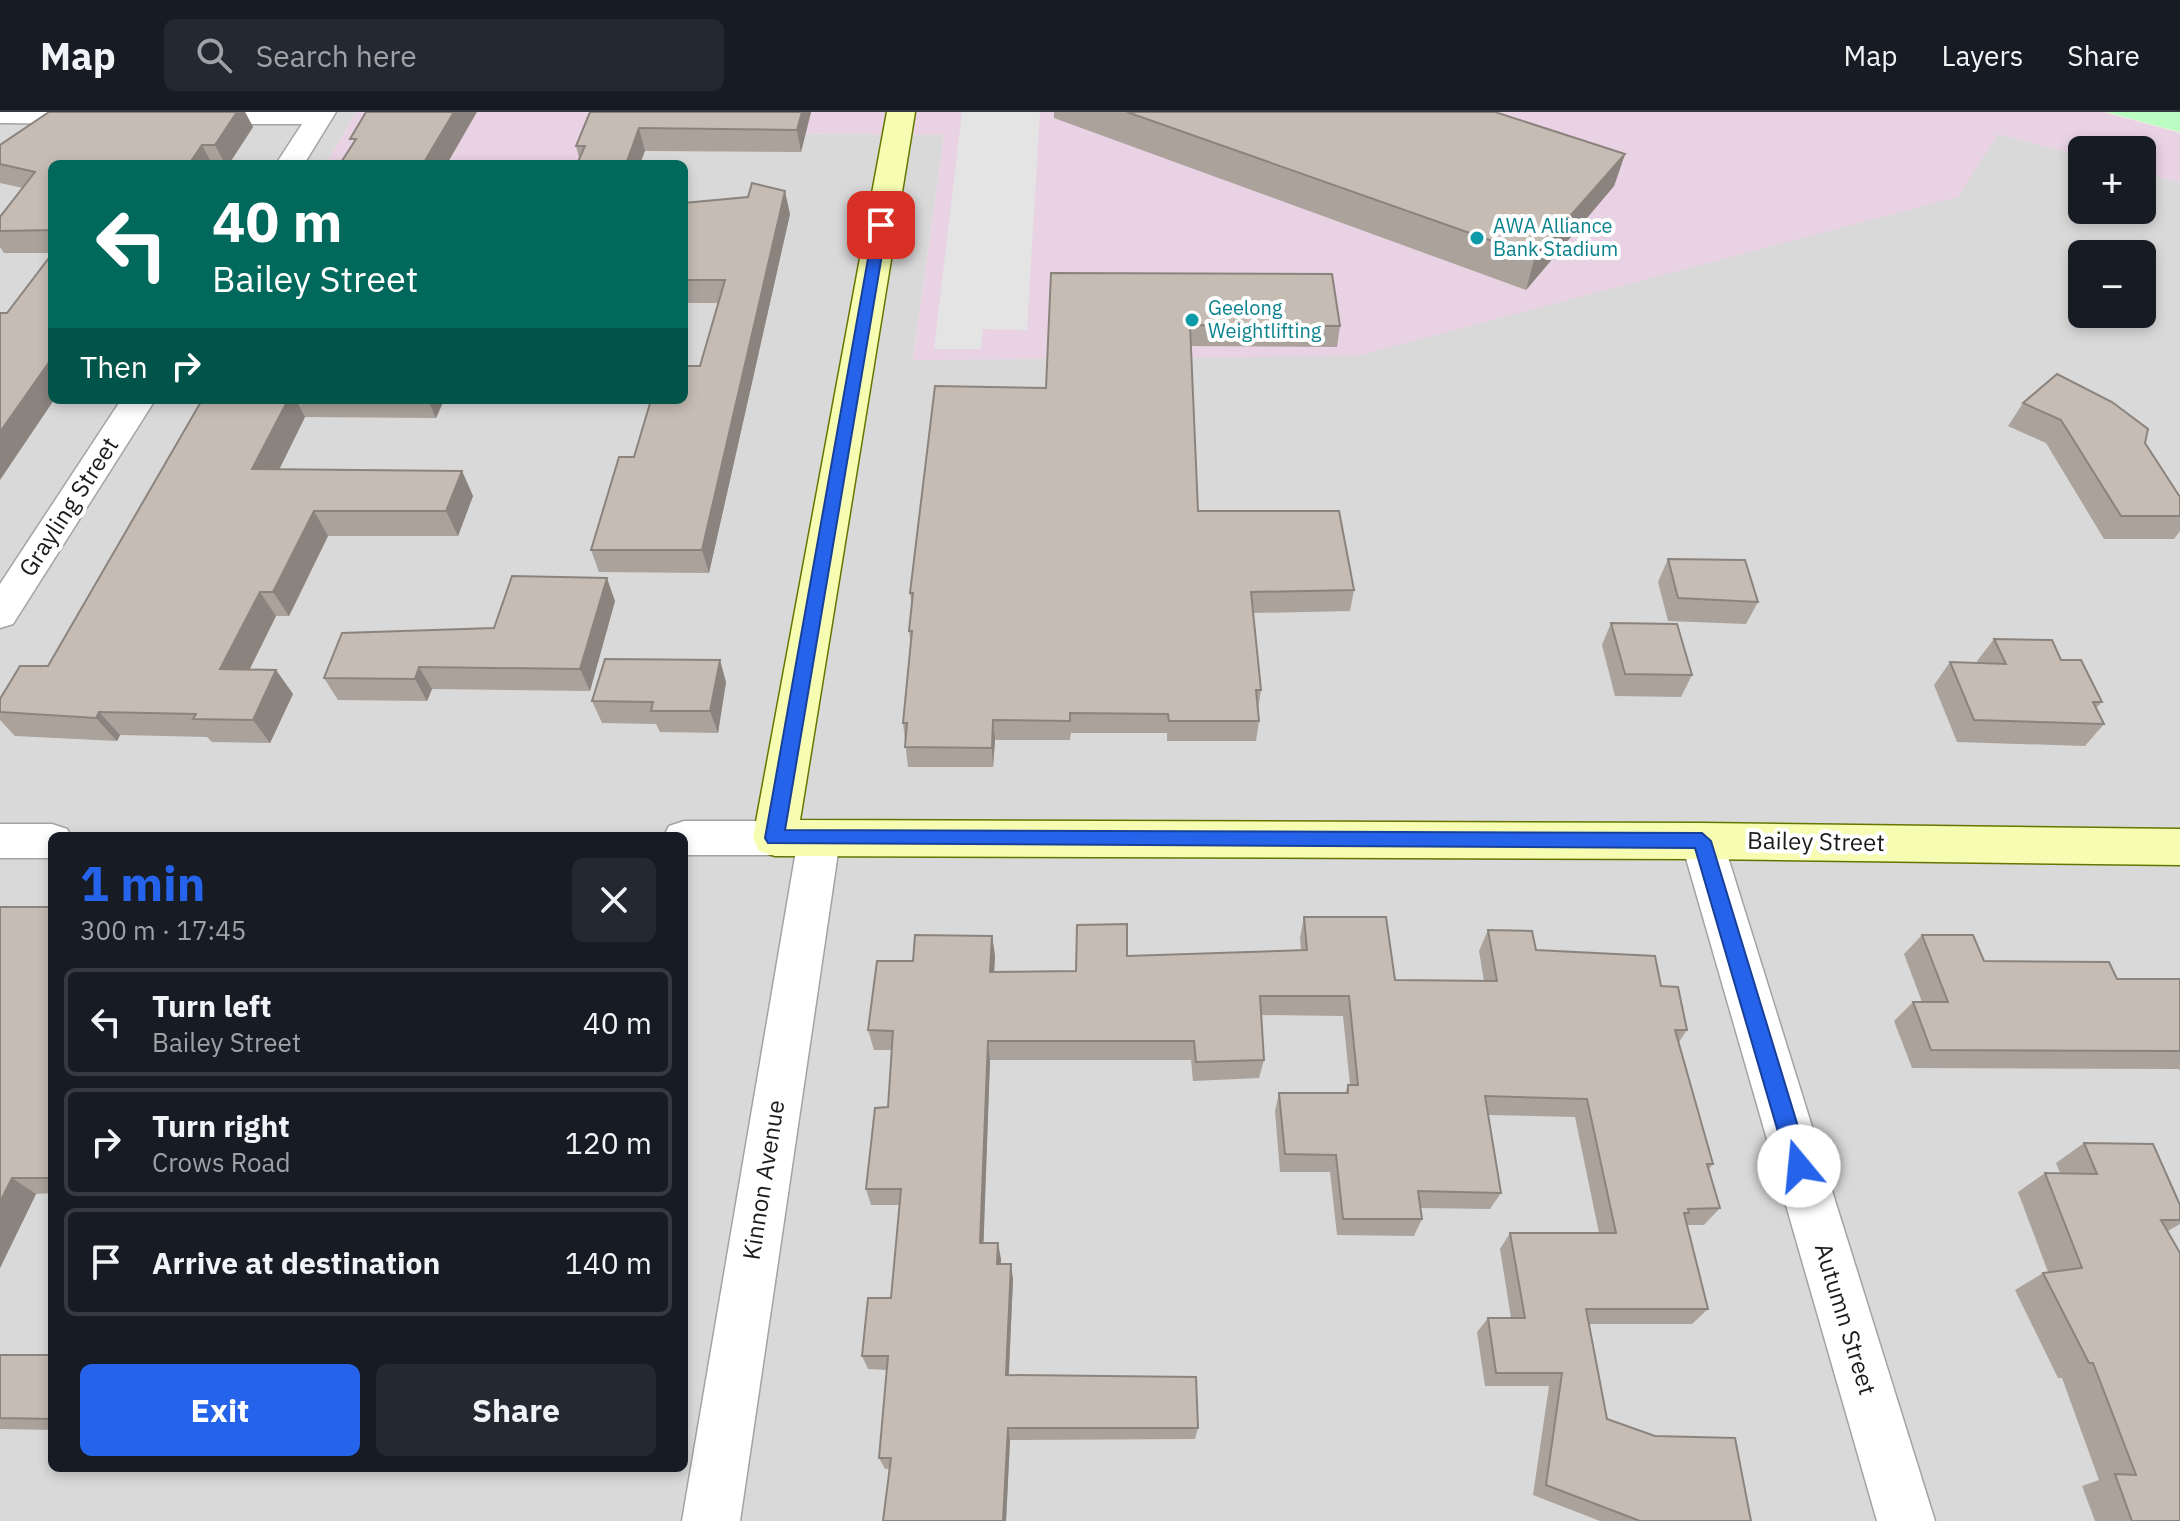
<!DOCTYPE html>
<html lang="en">
<head>
<meta charset="utf-8">
<style>
  body { margin:0; font-family:"IBM Plex Sans",sans-serif; background:#242831; color:#f1f3f6; height:100vh; display:flex; flex-direction:column; font-size:30px; white-space:nowrap }
  * { box-sizing:border-box; margin:0 }
  p { font-size:26px; color:#9ea1a6 }
  .icon { flex:none; width:44px; height:44px; fill:none; stroke:currentColor; stroke-width:2; stroke-linecap:round; stroke-linejoin:round }
  .map { position:relative; flex:1; overflow:hidden }
  .drawer { position:absolute; left:48px; top:720px; width:640px; height:640px; display:flex; flex-direction:column; background:#171b24; border-radius:12px; box-shadow:0 4px 12px #0003 }
  .drawer>* { flex:none }
  .top-card { position:absolute; left:48px; top:48px; width:640px; height:244px; border-radius:12px; box-shadow:0 4px 12px #0003; background:#00695c; color:#fff; overflow:hidden }
  .controls { position:absolute; left:2068px; top:24px; display:grid; gap:16px }
  .controls a { display:grid; place-items:center; width:88px; height:88px; border-radius:12px; background:#171b24; box-shadow:0 4px 12px #0003; font-size:40px }
  .pin { position:absolute; display:grid; place-items:center; width:68px; height:68px; color:#fff; margin:-34px; border-radius:16px; box-shadow:0 4px 12px #0006 }
  .me { position:absolute; width:88px; margin:-44px; rotate:343deg; stroke-linejoin:round; filter:drop-shadow(0 0 6px #0008) }
  .turn { display:flex; align-items:center; gap:28px; height:168px; padding:0 32px; font-size:36px }
  .turn .icon { width:104px; height:104px; stroke-width:2.5 }
  .turn b { display:block; font-size:56px; line-height:68px }
  .then { display:flex; align-items:center; height:76px; padding:0 32px; background:#0003; gap:16px; font-size:30px }
  .round { display:grid; place-items:center; flex:none; width:84px; height:84px; border-radius:12px; background:#242831 }
  .head { display:flex; align-items:center; justify-content:space-between; height:136px; padding:0 32px }
  h1 { font-size:48px; font-weight:700; line-height:60px; color:#2563eb }
  .action { display:flex; gap:16px; margin-top:auto; padding:16px 32px }
  .action a { flex:1; height:92px; border-radius:12px; background:#2563eb; color:#fff; font-size:32px; font-weight:700; line-height:92px; text-align:center }
  .action a+a { background:#242831; color:#f1f3f6 }
  ul { padding:0; list-style:none }
  li { display:flex; align-items:center; gap:24px; height:108px; margin:0 16px 12px; padding:0 16px; border:4px solid #363941; border-radius:12px }
  li div { flex:1 }
  li b { display:block; font-size:30px }
  li em { font-style:normal }
  header { display:flex; align-items:center; gap:48px; box-sizing:border-box; height:112px; padding:0 40px; background:#171b24; border-bottom:2px solid #363941 }
  header strong { font-size:38px }
  nav { display:flex; gap:44px; margin-inline-start:auto; font-size:28px }
  .search { width:560px; height:72px; background:#242831; display:flex; align-items:center; gap:20px; box-sizing:border-box; padding:0 28px; border-radius:12px; color:#9ea1a6; font-size:30px }
  .map>svg:first-child { display:block }
</style>
</head>
<body>
<header>
<strong>Map</strong>
<div class="search"><svg class="icon" aria-label="search" viewBox="0 0 24 24"><circle cx="10" cy="10" r="6"/><path d="M15 15l6 6"/></svg>Search here</div>
<nav><a>Map</a><a>Layers</a><a>Share</a></nav>
</header>
<div class="map">
<svg width="2180" height="1409" viewBox="0 0 2180 1409">
  <rect width="100%" height="100%" fill="#eeeae1"/>
  <!-- residential -->
  <path fill="#dad9d9" fill-rule="evenodd" d="M0,0H356L326,52H52V288H684V52H578L592,19L944,23L913,247L1998,22L2082,44V98H2142V60L2180,71V1409H0ZM2082,142H2142V202H2082ZM52,724H684V1356H52Z"/>
  <!-- industrial -->
  <path fill="#e8d2e3" d="M356,0H2103L2180,21V71L2142,60V38H2082V44L1998,22L1958,85L1357,244L913,248L944,23L593,19L578,52H326Z"/>
  <!-- park -->
  <path fill="#bafcc2" d="M2107,0H2180V20Z"/>
  <!-- parking -->
  <path fill="#e4e4e4" d="M962,0H1040L1027,218L983,217L981,237H934Z"/>
  <g fill="none" stroke-linecap="round" stroke-linejoin="round">
    <defs>
      <g id="street">
        <path d="M0,0H114L116,4L113,10L103,12L0,11Z"/>
        <path d="M178,0H336L304,52H276L302,12H189L179,10L176,4Z"/>
        <path d="M121,288H155L13,512L0,516V472Z"/>
        <path d="M684,709H775L790,714L796,726L790,738L775,743H684V724H664L669,714Z"/>
        <path d="M819,710L834,715L840,727L740,1409H682L798,727L804,715Z"/>
        <path d="M0,712H52L67,717L71,724H52V746H0Z"/>
        <path d="M1702,712L1717,717L1723,729L1935,1409H1877L1681,729L1687,717Z"/>
      </g>
      <path id="secondary" d="M887,0H915L800,708L1702,711L2180,717V753L1702,747L775,744L759,739L753,726Z"/>
    </defs>
    <!-- street casing -->
    <use href="#street" stroke="#a3a3a3" stroke-width="3"/>
    <!-- secondary casing -->
    <use href="#secondary" stroke="#657600" stroke-width="3"/>
    <!-- street -->
    <use href="#street" fill="#fff" fill-rule="evenodd"/>
    <!-- secondary -->
    <use href="#secondary" fill="#f6fcb1" fill-rule="evenodd"/>
  </g>
  <!-- wall -->
  <g fill="#aaa29b">
    <path d="M49,0H245L253,15L229,52H52V141H4L0,135V119L23,76L0,71V33Z"/>
    <path d="M590,0H811L801,40L645,39L579,46L576,34Z"/>
    <path d="M1054,0H1495L1625,42L1614,74L1526,178L1054,6Z"/>
    <path d="M684,91L790,102L709,461L599,460L591,438L634,345L700,254L718,191H684Z"/>
    <path d="M1051,161L1340,214L1337,235L1191,234L1198,399L1354,478L1350,499L1253,501L1261,578L1258,598L1259,609L1256,629H1167V621H1071L1070,628H995L993,655H908L903,611L911,533L909,519L912,495L910,481L1046,276Z"/>
    <path d="M202,288H444L436,306L305,305L279,358L462,359L473,384L458,424H328L289,504H276L249,558H276L293,582L270,631L212,630L207,625L120,623L117,629L15,624L0,608V587L48,554Z"/>
    <path d="M2023,291L2145,331L2180,385V419L2174,427H2104L2046,331L2008,314Z"/>
    <path d="M1668,447L1758,490L1746,512L1668,509L1658,470Z"/>
    <path d="M615,489L590,579L432,577L427,589L338,588L324,566L494,516Z"/>
    <path d="M1611,511L1692,563L1681,585L1615,584L1602,533Z"/>
    <path d="M1994,527L2061,548L2102,590L2096,596L2104,612L2085,634L1957,630L1934,573L1950,550L1978,551L1977,549Z"/>
    <path d="M726,570L718,621L660,620L656,612L602,611L592,589Z"/>
    <path d="M0,795H52V1081L36,1082L0,1156Z"/>
    <path d="M1304,805L1395,868L1484,869L1479,839L1488,818L1536,838L1661,874L1687,918L1679,930L1713,1052L1709,1057L1720,1096L1704,1113H1687L1708,1197L1692,1212H1588L1607,1307L1751,1409H1600L1533,1383L1549,1274H1485L1477,1220L1488,1206H1511L1500,1137L1510,1121H1599L1575,1005L1488,1003L1501,1081L1490,1097L1420,1096L1422,1107L1414,1124L1337,1123L1330,1060H1280L1275,999L1279,981H1345L1348,973H1350L1343,904L1261,903L1264,948L1259,966L1193,969L1191,948H990L983,1131L1001,1147L1000,1152L1013,1167L1009,1263L1198,1316L1195,1327L1010,1328L1006,1409H883L890,1357H885L879,1346L887,1258L868,1257L862,1244L891,1186L900,1093H871L866,1077L888,995L892,938H874L868,918L913,849L992,824L995,844L994,860L1076,859L1127,844L1301,838L1300,826Z"/>
    <path d="M1922,823L1984,849L2117,867H2180V959L2179,957L1912,956L1894,909L1913,890H1922L1904,842Z"/>
    <path d="M2084,1031L2180,1093V1112L2168,1119L2180,1409H2095L2082,1374L2099,1368L2062,1266H2058L2015,1178L2043,1161L2048,1160L2018,1080L2045,1061H2060L2056,1051Z"/>
    <path d="M52,1243V1318L0,1317V1306Z"/>
  </g>
  <!-- shaded-wall -->
  <g fill="#8b847e">
    <path d="M237,0H245L253,15L229,52H225L215,33Z"/>
    <path d="M454,0H477L447,52H423Z"/>
    <path d="M802,0H811L801,40L797,18Z"/>
    <path d="M639,16L645,39L640,52H626Z"/>
    <path d="M202,33L212,52H189Z"/>
    <path d="M1625,42L1614,74L1526,178L1535,144Z"/>
    <path d="M785,79L790,102L709,461L702,438Z"/>
    <path d="M52,246V288H54L0,368V320Z"/>
    <path d="M288,288H296L305,305L267,382L252,357Z"/>
    <path d="M428,288H444L436,306Z"/>
    <path d="M462,359L473,384L458,424L446,399Z"/>
    <path d="M314,399L328,424L289,504L273,480Z"/>
    <path d="M607,466L615,489L590,579L580,557Z"/>
    <path d="M260,480L276,504L238,581L220,557Z"/>
    <path d="M720,548L726,570L718,621L710,599Z"/>
    <path d="M419,555L432,577L427,589L415,567Z"/>
    <path d="M276,558L293,582L270,631L253,608Z"/>
    <path d="M99,600L120,623L117,629L96,606Z"/>
    <path d="M993,608L995,628L993,655L992,636Z"/>
    <path d="M992,824L995,844L993,880L990,860Z"/>
    <path d="M988,929L990,948L983,1147L980,1131Z"/>
    <path d="M12,1066L36,1082L0,1156V1090Z"/>
    <path d="M998,1131L1001,1147L1000,1168L997,1152Z"/>
    <path d="M1011,1152L1013,1167L1008,1276L1006,1263Z"/>
    <path d="M1008,1316L1010,1328L1006,1409H1003Z"/>
  </g>
  <!-- building -->
  <g fill="#c6bcb4" stroke="#8b847e" stroke-width="2">
    <path d="M49,0H237L215,33H202L189,52H52V118L0,119V105L35,60L0,52V33Z"/>
    <path d="M366,0H454L423,52H340L356,27H350Z"/>
    <path d="M590,0H802L797,18L639,16L626,52H577L585,34H576Z"/>
    <path d="M1127,0H1495L1625,42L1535,144Z"/>
    <path d="M752,71L785,79L702,438H591L619,345H634L651,288H684V254H700L725,168H684V91L748,85Z"/>
    <path d="M52,142V246L0,320V201H7Z"/>
    <path d="M1051,161L1332,162L1340,214L1190,213L1198,399H1339L1354,478L1251,480L1261,578H1256L1259,609H1169L1168,602L1070,601V609L993,608L992,636L905,635L907,611H903L912,519H909L913,481H910L935,274L1046,276Z"/>
    <path d="M2057,262L2112,290L2148,317L2145,331L2180,385V404H2121L2061,308L2023,291Z"/>
    <path d="M202,288H288L252,357L462,359L446,399H314L273,480H260L220,557L276,558L253,608L193,607L196,602L99,600L96,606L0,600V587L20,554H48Z"/>
    <path d="M1668,447L1745,448L1758,490L1678,486Z"/>
    <path d="M512,464L607,466L580,557L419,555L415,567L324,566L342,521L494,516Z"/>
    <path d="M1611,511L1677,512L1692,563L1625,562Z"/>
    <path d="M1994,527L2052,528L2061,548H2081L2102,590H2093L2104,612L1974,608L1950,550L2006,552Z"/>
    <path d="M605,547L720,548L710,599H651L653,590L592,589Z"/>
    <path d="M0,795H52V1066H12L0,1090Z"/>
    <path d="M1304,805H1386L1395,868L1497,869L1488,818L1532,819L1536,838L1655,844L1661,874L1678,875L1687,918H1675L1713,1052H1707L1720,1096L1688,1097L1689,1101H1684L1708,1197H1586L1607,1307L1655,1324L1735,1326L1751,1409H1640L1546,1373L1562,1261H1496L1488,1206H1525L1510,1121H1616L1587,987L1485,984L1501,1081L1418,1079L1422,1107H1343L1336,1043L1285,1042L1279,981H1348V973H1358L1349,884H1260L1264,948L1196,950L1194,929H988L980,1131H998L997,1152H1011L1006,1263L1196,1265L1198,1316H1008L1003,1409H883L891,1346H879L888,1244H862L868,1186H891L901,1077H866L875,996L888,995L893,919L868,918L877,849H913L915,823L992,824L990,860L1076,859L1077,813L1127,812V844L1307,838Z"/>
    <path d="M1922,823H1973L1984,849L2109,850L2117,867H2180V939L1931,938L1913,890H1948Z"/>
    <path d="M2084,1031L2153,1032L2180,1093V1108H2161L2180,1141V1409H2132L2115,1362L2136,1363L2093,1251H2089L2043,1161L2082,1156L2045,1061L2097,1062Z"/>
    <path d="M0,1243H52V1307L0,1306Z"/>
  </g>
  <!-- route -->
  <path fill="#2563eb" stroke="#184099" stroke-width="2" d="M881,110L887,113L785,718L1702,721L1711,729L1810,1054L1807,1061L1799,1064L1791,1061L1788,1054L1695,736L768,731L765,726L874,113Z"/>
  <!-- markers -->
  <g fill="#0f9aa8" stroke="#fff" stroke-width="3">
    <circle cx="1477" cy="126" r="8"/>
    <circle cx="1192" cy="208" r="8"/>
  </g>
  <g text-anchor="middle" stroke-width="8" stroke-linejoin="round" paint-order="stroke">
    <!-- far-culture labels -->
    <g font-size="20" fill="#0d838f" stroke="#fff" text-anchor="start">
      <text x="1493" y="121">AWA Alliance<tspan x="1493" dy="23">Bank Stadium</tspan></text>
      <text x="1208" y="203">Geelong<tspan x="1208" dy="23">Weightlifting</tspan></text>
    </g>
    <!-- street labels -->
    <g font-size="24" fill="#1c1c1c" stroke="#fff">
      <text transform="translate(69 395) rotate(-57)" y="8">Grayling Street</text>
      <text transform="translate(1816 730) rotate(1)" y="8">Bailey Street</text>
      <text transform="translate(764 1068) rotate(-81)" y="8">Kinnon Avenue</text>
      <text transform="translate(1845 1207) rotate(73)" y="8">Autumn Street</text>
    </g>
  </g>
</svg>
<div class="controls">
<a>+</a>
<a>−</a>
</div>
<div class="pin" style="left:881px;top:113px;background:#d93025"><svg class="icon" aria-label="arrive" viewBox="0 0 24 24"><path d="M6 21V4h12l-3 4 3 4H6"/></svg></div>
<svg class="me" style="left:1799px;top:1054px" viewBox="-20 -20 40 40"><circle r="19" fill="#fff"/><path d="M0-13L10 11 0 6-10 11z" fill="#2563eb"/></svg>
<div class="top-card">
<div class="turn"><svg class="icon" aria-label="left" viewBox="0 0 24 24"><path d="M17 20v-9H6M10 6l-5 5 5 5"/></svg><div><b>40 m</b>Bailey Street</div></div>
<div class="then">Then<svg class="icon" aria-label="right" viewBox="0 0 24 24"><path d="M7 20v-9h11M14 6l5 5-5 5"/></svg></div>
</div>
<section class="drawer">
<div class="head"><div><h1>1 min</h1><p>300 m · 17:45</p></div><a class="round"><svg class="icon" aria-label="close" viewBox="0 0 24 24"><path d="M6 6l12 12M18 6L6 18"/></svg></a></div>
<ul>
<li><svg class="icon" aria-label="left" viewBox="0 0 24 24"><path d="M17 20v-9H6M10 6l-5 5 5 5"/></svg><div><b>Turn left</b><p>Bailey Street</p></div><em>40 m</em></li>
<li><svg class="icon" aria-label="right" viewBox="0 0 24 24"><path d="M7 20v-9h11M14 6l5 5-5 5"/></svg><div><b>Turn right</b><p>Crows Road</p></div><em>120 m</em></li>
<li><svg class="icon" aria-label="arrive" viewBox="0 0 24 24"><path d="M6 21V4h12l-3 4 3 4H6"/></svg><div><b>Arrive at destination</b></div><em>140 m</em></li>
</ul>
<div class="action"><a>Exit</a><a>Share</a></div>
</section>
</div>
</body>
</html>
